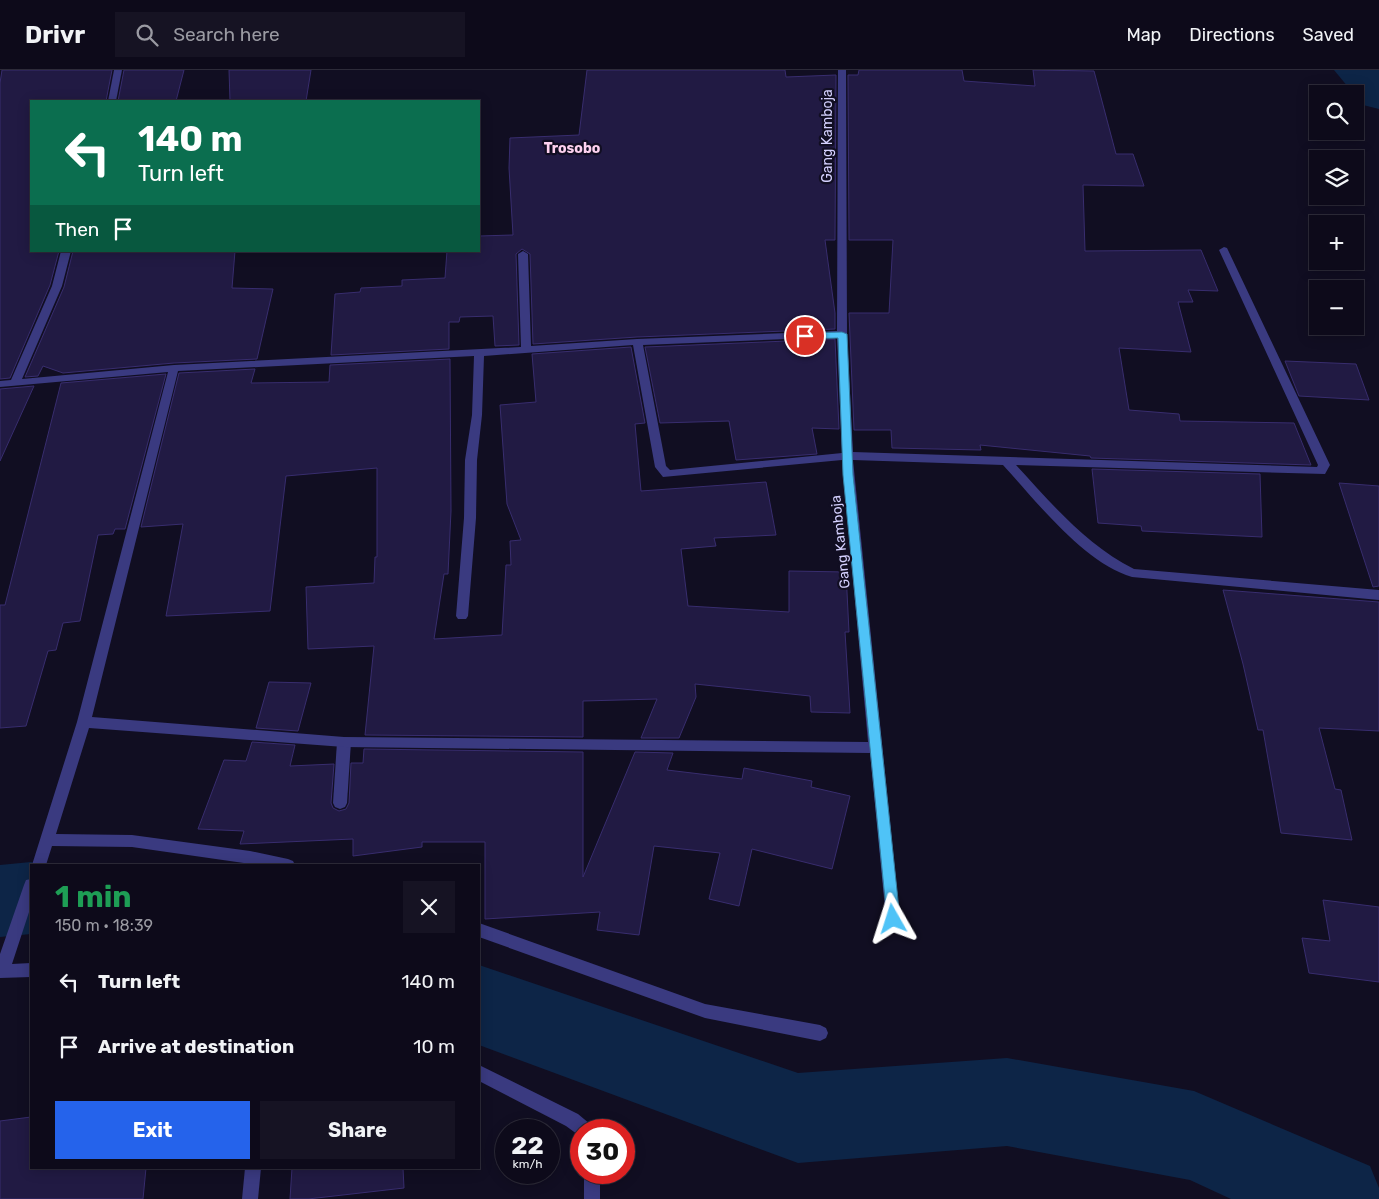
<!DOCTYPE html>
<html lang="en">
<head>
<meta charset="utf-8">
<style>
  body { margin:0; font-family:Rubik,sans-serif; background:#161323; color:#f1f3f6; height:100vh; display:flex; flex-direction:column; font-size:19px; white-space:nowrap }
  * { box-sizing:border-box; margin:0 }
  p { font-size:16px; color:#9a9aa2 }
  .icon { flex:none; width:28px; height:28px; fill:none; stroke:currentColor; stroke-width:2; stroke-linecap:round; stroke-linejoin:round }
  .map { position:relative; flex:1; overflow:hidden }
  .sheet { position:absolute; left:30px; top:794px; width:450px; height:305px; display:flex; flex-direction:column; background:#0d0a1a; border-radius:0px; box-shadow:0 2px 12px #0003,0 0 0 1px #2d2b39 }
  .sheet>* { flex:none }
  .guide { position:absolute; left:30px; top:30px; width:450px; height:152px; border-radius:0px; box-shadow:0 2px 12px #0003,0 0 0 1px #2d2b39; background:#0b6e4f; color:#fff; overflow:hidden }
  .fabs { position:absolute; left:1309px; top:15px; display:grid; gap:10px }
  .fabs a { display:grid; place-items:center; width:55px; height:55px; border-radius:0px; background:#0d0a1a; box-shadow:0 2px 12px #0003,0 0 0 1px #2d2b39; font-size:25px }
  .speed { position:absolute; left:495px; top:1049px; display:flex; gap:10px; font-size:25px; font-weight:700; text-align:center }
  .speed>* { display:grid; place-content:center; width:65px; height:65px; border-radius:50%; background:#0d0a1a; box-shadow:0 2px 12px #0003,0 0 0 1px #2d2b39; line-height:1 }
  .speed small { font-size:12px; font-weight:400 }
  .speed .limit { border:8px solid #d22; background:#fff; color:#111 }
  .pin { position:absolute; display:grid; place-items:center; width:42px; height:42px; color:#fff; margin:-21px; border:2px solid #fff; border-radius:50%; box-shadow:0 1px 5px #0007 }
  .me { position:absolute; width:55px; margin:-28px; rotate:354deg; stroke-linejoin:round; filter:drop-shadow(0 0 4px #0008) }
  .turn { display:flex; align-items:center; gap:18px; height:105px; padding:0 25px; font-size:22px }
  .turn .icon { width:65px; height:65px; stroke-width:2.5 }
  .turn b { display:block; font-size:35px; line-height:42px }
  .then { display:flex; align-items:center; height:48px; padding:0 25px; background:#0003; gap:10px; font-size:19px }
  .round { display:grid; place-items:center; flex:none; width:52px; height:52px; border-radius:0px; background:#161323 }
  .summary { display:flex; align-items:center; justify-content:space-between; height:85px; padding:0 25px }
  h1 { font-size:30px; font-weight:700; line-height:38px; color:#1e9e55 }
  .primary-button { display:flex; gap:10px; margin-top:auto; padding:10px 25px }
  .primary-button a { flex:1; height:58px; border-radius:0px; background:#2563eb; color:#fff; font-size:20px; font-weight:700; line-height:58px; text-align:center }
  .primary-button a+a { background:#161323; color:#f1f3f6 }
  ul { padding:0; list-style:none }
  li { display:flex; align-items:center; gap:15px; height:65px; padding:0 25px }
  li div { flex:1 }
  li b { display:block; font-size:19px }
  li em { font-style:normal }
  header { display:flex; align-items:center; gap:30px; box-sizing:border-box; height:70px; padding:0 25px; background:#0d0a1a; border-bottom:1px solid #2d2b39 }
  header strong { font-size:24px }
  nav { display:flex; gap:28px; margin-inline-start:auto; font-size:18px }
  .search { width:350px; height:45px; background:#161323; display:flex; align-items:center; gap:12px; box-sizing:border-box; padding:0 18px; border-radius:0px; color:#9a9aa2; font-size:19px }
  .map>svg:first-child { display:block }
</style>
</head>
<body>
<header>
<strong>Drivr</strong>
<div class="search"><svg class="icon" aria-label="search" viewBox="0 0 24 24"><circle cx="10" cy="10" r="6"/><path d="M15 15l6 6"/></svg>Search here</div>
<nav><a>Map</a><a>Directions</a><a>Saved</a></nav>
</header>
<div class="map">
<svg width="1379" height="1129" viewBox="0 0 1379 1129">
  <rect width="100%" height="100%" fill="#110e22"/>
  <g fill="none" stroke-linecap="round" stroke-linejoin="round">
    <!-- river -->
    <g fill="#0d2547" fill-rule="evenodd">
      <path d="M1334,0H1379V39L1363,35Z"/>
      <path d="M31,792L39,795H31V864L0,867V795Z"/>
      <path d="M479,895L798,1003L1007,988L1194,1021L1370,1096L1379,1118V1129H1231L1190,1110L1007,1076L798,1093L479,975Z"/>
    </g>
  </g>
  <!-- building -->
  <g fill="#211a43" stroke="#382d6e">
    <path d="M2,0H112L106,31H31V181H59L50,215L10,308L0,309V13Z"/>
    <path d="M124,0H184L176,31H118Z"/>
    <path d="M229,0H311L306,31H230Z"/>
    <path d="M587,0H785L786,7L836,5L835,170H825L835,243V259L637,267L533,274L530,184L522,179L516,184L519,275L495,276L493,246L460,247L459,252H449V279L331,285L335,224L360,222L361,218L402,216V210L445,208L447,181H479V166L513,165L509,98L510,68L579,65Z"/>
    <path d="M859,0H962L964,11L1035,16L1033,0L1094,1L1116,84H1133L1144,116L1083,115L1085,181L1201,180L1218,221L1188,220L1193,232H1178L1191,282L1119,278L1129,340L1179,344L1180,351L1294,353L1311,395L1091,388L1090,386L980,375L981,380L892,378L891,360H854L849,243H889L893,170H849L848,5H858Z"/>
    <path d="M73,181H235L232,218L273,219L257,289L174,293L63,303L43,296L38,306L25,307L64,217Z"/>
    <path d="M835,269L839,359L812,358L817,384L736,390L729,351L660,353L645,277Z"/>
    <path d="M631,277L645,353L635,354L641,421L766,412L776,465L714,468L716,476L681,479L688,536L789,542V501L846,502L849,562H845L850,643L811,642L810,626L695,614L696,627L679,668H641L657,629L583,631V667L365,665L374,576L308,579L306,517L374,513L375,487H377V398L286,406L270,541L166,546L183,454L141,457L179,303L255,299L251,313L329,312L330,295L450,289L451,441L448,504H444L434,569L502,565L506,495H511L510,471L521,470L507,434L500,335L536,332L532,284Z"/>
    <path d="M1285,291L1356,294L1369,330L1299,326Z"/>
    <path d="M166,304L125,459H115L113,464L98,465L80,551L63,553L56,580L48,581L26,656L0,658V535H5L61,313Z"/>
    <path d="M34,316L0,391V319Z"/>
    <path d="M1092,399L1260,404L1262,467L1142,461L1141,456L1098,453Z"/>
    <path d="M1339,413L1379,416V516L1373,517Z"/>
    <path d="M1223,520L1379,532V661L1319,658L1335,719L1341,720L1352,770L1281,763L1263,660H1258L1243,594Z"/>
    <path d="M269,612L311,613L298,661L256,658Z"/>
    <path d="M252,672L295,675L290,696L334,694L331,733L333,738L339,741L346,739L349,733L351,693H363L364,679L583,682V807L635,682L673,683L667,700L742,709L744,698L812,711L811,717L850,726L832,799L752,779L739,836L709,829L720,783L654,776L639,865L597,860L600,842L485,849V772H422V777L353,786V769L240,774L244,761L198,759L224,690L246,691Z"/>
    <path d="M1323,830L1379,837V912L1309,903L1302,868L1330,871Z"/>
    <path d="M31,1047V1098H146L143,1129H0V1051Z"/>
    <path d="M292,1098H403L404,1118L308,1129H290Z"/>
  </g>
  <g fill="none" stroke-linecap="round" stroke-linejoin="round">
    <!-- service -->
    <path fill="#3a3a80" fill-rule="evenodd" d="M344,667L349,668L351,672L347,733L345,737L340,739L335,737L333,733L337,672L339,668Z"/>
    <!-- minor -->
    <g fill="#3a3a80" fill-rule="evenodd">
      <path d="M114,0H122L116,31H108Z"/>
      <path d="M838,0H846L847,264L853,382L1317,397L1318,395L1219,180L1224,177L1227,178L1330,395L1325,404L1016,395C1052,434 1086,475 1134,499L1379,520V530L1132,507C1084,493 1036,431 1003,395L853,390L900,849L898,854L893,856L888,854L886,849L870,683L344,677L89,658L56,764L132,765L250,781L288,789L293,791L295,795H258L132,777L52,776L46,795H32L77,652L168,302L0,317V311L11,310L52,216L61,181H71L62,216L22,309L174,295L521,277L518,184L523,181L528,184L531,276L637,269L837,261ZM837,267L842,383L670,400L666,396L643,275ZM633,275L655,397L663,407L842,390L868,672L344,667L92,647L178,301L474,286L472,345L465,390L464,448L456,546L458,549H466L468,546L476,448L477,390L482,345L484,286Z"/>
      <path d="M31,809V836L12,894L31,893V907L0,908V884L24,815L26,810Z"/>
      <path d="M479,853L705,934L820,955L826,958L828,963L826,968L820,971L705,948L479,867Z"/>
      <path d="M479,995L578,1044L590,1054L592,1060H581V1067L566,1056L479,1011Z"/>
      <path d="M245,1098H261L258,1129H242Z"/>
      <rect x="584" y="1102" width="16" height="27"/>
    </g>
  </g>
  <!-- route -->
  <path fill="#4fc3f7" stroke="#337fa1" d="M842,262L847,264L853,405L900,849L898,853L893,855L889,853L887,849L843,405L838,268L805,269L800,266L805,263Z"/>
  <g text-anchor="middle" stroke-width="4.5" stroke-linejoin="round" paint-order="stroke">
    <!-- street labels -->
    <g font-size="14" fill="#d4d0fe" stroke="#110e22">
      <text transform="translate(827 66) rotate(-90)" y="5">Gang Kamboja</text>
      <text transform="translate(840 472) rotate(-96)" y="5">Gang Kamboja</text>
    </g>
    <!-- far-quarter labels -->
    <g font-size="14" font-weight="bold" fill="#fed2f0" stroke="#110e22">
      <text x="572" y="83">Trosobo</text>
    </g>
  </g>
</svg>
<div class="fabs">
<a><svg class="icon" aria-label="search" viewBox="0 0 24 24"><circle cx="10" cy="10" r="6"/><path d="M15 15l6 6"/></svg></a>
<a><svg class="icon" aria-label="layers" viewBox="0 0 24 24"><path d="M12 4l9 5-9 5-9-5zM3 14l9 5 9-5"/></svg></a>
<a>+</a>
<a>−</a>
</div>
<div class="speed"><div>22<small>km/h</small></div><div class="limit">30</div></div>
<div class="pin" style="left:805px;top:266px;background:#d93025"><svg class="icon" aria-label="arrive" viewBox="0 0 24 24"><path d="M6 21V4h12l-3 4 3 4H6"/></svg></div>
<svg class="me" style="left:893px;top:849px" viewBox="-20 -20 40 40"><path d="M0-17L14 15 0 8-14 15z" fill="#4fc3f7" stroke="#fff" stroke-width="4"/></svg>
<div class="guide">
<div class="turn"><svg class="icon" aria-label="left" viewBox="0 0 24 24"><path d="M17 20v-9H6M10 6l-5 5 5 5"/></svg><div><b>140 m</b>Turn left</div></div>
<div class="then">Then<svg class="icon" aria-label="arrive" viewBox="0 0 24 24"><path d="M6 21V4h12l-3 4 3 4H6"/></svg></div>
</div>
<section class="sheet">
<div class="summary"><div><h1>1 min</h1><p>150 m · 18:39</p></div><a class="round"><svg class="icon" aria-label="close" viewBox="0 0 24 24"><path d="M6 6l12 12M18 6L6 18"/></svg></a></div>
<ul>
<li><svg class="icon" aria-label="left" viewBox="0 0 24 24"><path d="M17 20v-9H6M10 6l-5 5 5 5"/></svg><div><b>Turn left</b></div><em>140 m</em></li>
<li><svg class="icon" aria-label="arrive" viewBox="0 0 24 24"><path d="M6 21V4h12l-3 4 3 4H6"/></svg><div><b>Arrive at destination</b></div><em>10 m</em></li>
</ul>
<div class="primary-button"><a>Exit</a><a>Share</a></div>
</section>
</div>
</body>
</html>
